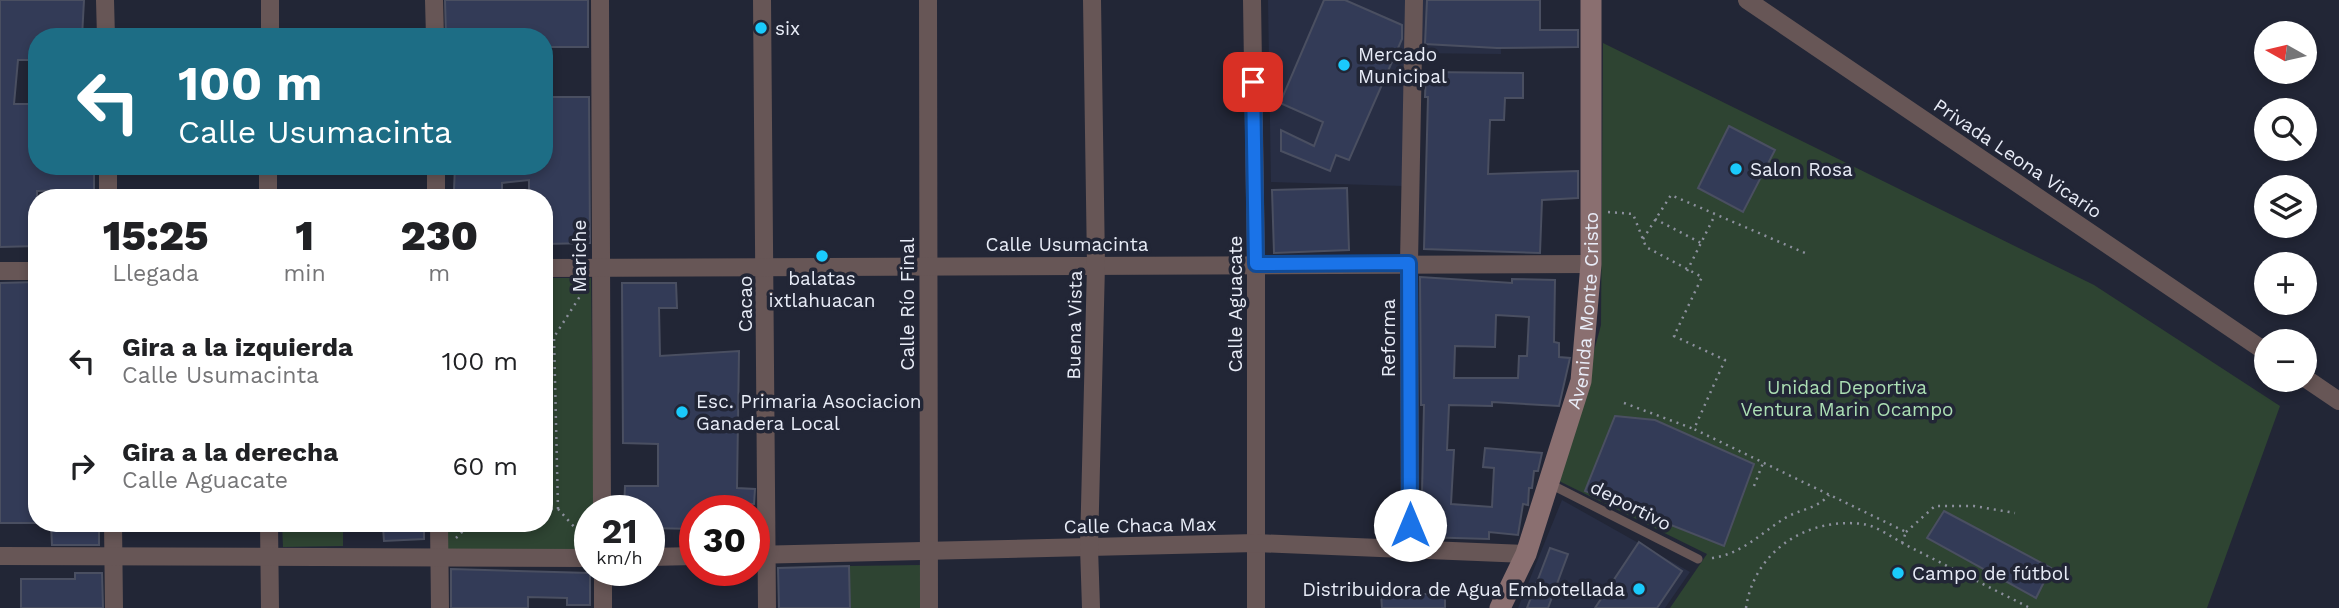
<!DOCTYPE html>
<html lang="es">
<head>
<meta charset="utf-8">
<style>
  body { margin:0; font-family:"Work Sans",sans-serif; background:#f2f2f2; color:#202124; height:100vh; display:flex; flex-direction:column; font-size:26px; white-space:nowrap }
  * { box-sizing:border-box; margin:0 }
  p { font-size:23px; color:#757577 }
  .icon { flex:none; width:38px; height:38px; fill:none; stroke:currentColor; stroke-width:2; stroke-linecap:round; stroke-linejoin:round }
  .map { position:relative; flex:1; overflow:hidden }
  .panel { position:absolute; left:28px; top:189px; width:525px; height:343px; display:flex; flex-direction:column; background:#fff; border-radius:28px; box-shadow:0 4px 10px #0003 }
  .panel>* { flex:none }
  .banner { position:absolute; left:28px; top:28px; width:525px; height:147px; border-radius:28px; box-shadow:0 4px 10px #0003; background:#1d6d85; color:#fff; overflow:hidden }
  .needle { width:46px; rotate:278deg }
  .tools { position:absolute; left:2254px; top:21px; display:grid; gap:14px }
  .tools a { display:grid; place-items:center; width:63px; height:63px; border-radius:50%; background:#fff; box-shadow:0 4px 10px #0003; font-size:35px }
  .speed { position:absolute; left:574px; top:495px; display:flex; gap:14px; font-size:35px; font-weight:700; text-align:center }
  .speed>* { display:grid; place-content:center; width:91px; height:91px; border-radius:50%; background:#fff; box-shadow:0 4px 10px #0003; line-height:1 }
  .speed small { font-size:18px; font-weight:400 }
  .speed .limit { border:10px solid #d22; background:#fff; color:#111 }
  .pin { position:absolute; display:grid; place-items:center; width:60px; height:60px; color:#fff; margin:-30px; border-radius:14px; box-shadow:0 4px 10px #0006 }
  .me { position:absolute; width:77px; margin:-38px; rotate:0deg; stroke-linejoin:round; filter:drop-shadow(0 0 5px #0008) }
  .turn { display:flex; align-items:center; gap:24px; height:147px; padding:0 35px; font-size:32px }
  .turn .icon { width:91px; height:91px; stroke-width:2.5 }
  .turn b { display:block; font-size:49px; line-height:60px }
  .eta { display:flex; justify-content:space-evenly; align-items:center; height:119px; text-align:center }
  .eta b { font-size:42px; font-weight:800; line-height:49px }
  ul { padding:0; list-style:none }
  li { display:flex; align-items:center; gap:21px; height:105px; padding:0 35px }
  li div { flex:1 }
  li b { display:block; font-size:26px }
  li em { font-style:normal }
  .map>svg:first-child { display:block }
</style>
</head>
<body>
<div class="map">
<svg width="2339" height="608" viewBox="0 0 2339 608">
  <rect width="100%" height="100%" fill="#222636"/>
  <!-- built -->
  <g fill="#282e44">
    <path d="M1268,0H1500L1501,54L1405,53L1403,186L1271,182Z"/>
    <path d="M1562,500L1690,572L1665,608H1518Z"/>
  </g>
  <!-- green -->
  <g fill="#2e4432">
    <path d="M1603,43L2094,285L2280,406L2207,608H1670L1707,554L1559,481L1601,325Z"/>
    <path d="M544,278H591L594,511H590V550L446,549L445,523H544Z"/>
    <path d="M282,523H343V546L283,547Z"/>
    <path d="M921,565L922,608H850L849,566Z"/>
  </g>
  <!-- building -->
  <g fill="#333b57" stroke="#4a4f61" stroke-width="2" fill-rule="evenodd">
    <path d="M0,0H84L82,37H37V60H18L14,104H37V166H94V190L37,191V246L0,247Z"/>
    <path d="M445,0H588V47H544V37H446Z"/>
    <path d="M1324,0H1345L1402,25V39L1349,160L1336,155L1330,171L1281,151V130L1314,146L1323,122L1280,103Z"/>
    <path d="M1427,0H1540V30H1578V47L1497,48L1425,44Z"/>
    <path d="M1426,72L1523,73V98H1505L1504,120H1490L1488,174L1578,171V198L1542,200L1540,253L1424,249L1428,97H1425Z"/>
    <path d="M544,97H589L590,243L544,244V198H529V180L502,183V191L454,190L455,166H544Z"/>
    <path d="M1729,126L1775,150L1743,212L1698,188Z"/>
    <path d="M1347,188L1349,250L1274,253L1272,190Z"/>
    <path d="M1420,277L1512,283V279L1555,280L1554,342L1559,343V357L1570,358L1559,406L1492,402V406L1449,405L1447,450H1454L1451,504L1492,507L1494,468L1483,467L1485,448L1542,453L1538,471H1534L1532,488H1529L1528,505L1523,504L1518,535L1489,532V539L1421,537L1424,405H1421ZM1496,315L1529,317L1527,356H1519L1518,378H1454L1455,346L1495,347Z"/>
    <path d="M37,282V523H0V283Z"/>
    <path d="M622,283H676L677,308H659L660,356L739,351L737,488L755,489L754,504L704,502V511H695V529L649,528V511H624L625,486H658V444L623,443Z"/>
    <path d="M1615,416L1655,420L1754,464L1724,546L1585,491Z"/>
    <path d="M1944,511L2051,568L2036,598L1927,538Z"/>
    <path d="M51,523H99V545H52Z"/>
    <path d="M393,523H424V539L384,541L383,527H393Z"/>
    <path d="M1639,542L1682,571L1657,608H1595Z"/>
    <path d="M1550,548L1568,554L1548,608H1527Z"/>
    <path d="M849,566L850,608H779L778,568Z"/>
    <path d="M451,569L590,573V605H567V598L528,597V608H451Z"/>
    <path d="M75,573H102L103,608H21V579H75Z"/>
    <path d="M1381,594H1445V608H1382Z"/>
  </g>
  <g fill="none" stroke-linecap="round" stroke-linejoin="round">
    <!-- path -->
    <g stroke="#8c909d" stroke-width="2.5" stroke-dasharray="2 5" stroke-linecap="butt">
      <path d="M1608,212L1633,214L1646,247L1702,277L1674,336L1725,360L1694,429L1906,532L1902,543"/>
      <path d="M1655,219L1701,243"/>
      <path d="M1643,239L1671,195L1805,253"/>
      <path d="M1687,271L1715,215"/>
      <path d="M544,337H554"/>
      <path d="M1624,403L1694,429"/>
      <path d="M1754,486L1763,463"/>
      <path d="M544,509H558L586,540"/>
      <path d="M558,509L554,337L584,290"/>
      <path d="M1906,532L1935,506H1974L2015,513"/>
      <path d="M456,538L471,523"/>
      <path d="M1712,558C1742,554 1761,533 1785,518C1800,509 1817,509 1829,495"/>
      <path d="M1746,608C1754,551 1807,517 1863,524C1877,526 1893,538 1906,545C1947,566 1989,587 2030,608"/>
    </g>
    <!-- lane -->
    <path stroke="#675656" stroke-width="9" d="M1550,484L1698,559"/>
    <!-- street -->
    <g stroke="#675656" stroke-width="18">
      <path d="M105,0L106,37"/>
      <path d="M434,0L435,37"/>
      <path d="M600,0L602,511"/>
      <path d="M762,0L767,608"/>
      <path d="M928,0L929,608"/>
      <path d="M1252,0L1256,264V608"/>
      <path d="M1747,0L2266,352"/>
      <path d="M270,37V0"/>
      <path d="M108,166V198"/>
      <path d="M436,166V198"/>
      <path d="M268,198V166"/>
      <path d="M544,268L1591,264"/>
      <path d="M0,271H37"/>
      <path d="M2305,378L2339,401"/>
      <path d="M113,523L114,608"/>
      <path d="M269,523L270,608"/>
      <path d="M439,523L440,608"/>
      <path d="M1410,551L1409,263L1414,0"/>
      <path d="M754,555L1256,543L1526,554"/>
      <path d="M0,556L590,558"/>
      <path d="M649,557L695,556"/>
      <path d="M603,570V608"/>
      <path d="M1091,608L1089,547L1096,265L1092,0"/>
    </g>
    <!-- secondary -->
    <path stroke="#8a6f70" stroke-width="21" id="s1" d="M1500,608L1526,554L1581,381L1591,264V0"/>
  </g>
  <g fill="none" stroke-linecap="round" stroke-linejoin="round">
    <defs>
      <path id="route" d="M1253,82L1256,264L1409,263L1410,525"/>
    </defs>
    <!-- route casing -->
    <use href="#route" stroke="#114b97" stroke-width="18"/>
    <!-- route -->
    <use href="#route" stroke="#1a73e8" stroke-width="12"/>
  </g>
  <!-- markers -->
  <g fill="#1acafc" stroke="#222636" stroke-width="2.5">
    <circle cx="761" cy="28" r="7"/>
    <circle cx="1344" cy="65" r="7"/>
    <circle cx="1736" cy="169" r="7"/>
    <circle cx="822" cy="256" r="7"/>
    <circle cx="682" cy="412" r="7"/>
    <circle cx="1898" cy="573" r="7"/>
    <circle cx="1639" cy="589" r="7"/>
  </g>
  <g text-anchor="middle" stroke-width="7" stroke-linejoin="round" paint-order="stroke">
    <!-- poi labels -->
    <g font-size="19" fill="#e8ecf7" stroke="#222636" text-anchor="start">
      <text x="775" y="35">six</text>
      <text x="1358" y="61">Mercado<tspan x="1358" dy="22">Municipal</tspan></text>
      <text x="1750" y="176">Salon Rosa</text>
      <text x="822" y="285" text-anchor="middle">balatas<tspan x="822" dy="22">ixtlahuacan</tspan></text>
      <text x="696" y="408">Esc. Primaria Asociacion<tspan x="696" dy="22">Ganadera Local</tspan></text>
      <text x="1912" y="580">Campo de fútbol</text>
      <text x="1625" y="596" text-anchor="end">Distribuidora de Agua Embotellada</text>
    </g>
    <!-- street labels -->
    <g font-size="19" fill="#e8ecf7" stroke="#222636">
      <text transform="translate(2018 158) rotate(34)" y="7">Privada Leona Vicario</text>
      <text x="1067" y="251">Calle Usumacinta</text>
      <text transform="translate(579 256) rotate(-90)" y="7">Mariche</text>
      <text transform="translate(745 304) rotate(-90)" y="7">Cacao</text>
      <text transform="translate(907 304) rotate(-90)" y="7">Calle Río Final</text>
      <text transform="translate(1235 304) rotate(-90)" y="7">Calle Aguacate</text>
      <text dy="7" stroke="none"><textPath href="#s1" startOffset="312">Avenida Monte Cristo</textPath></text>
      <text transform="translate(1074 325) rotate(-89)" y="7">Buena Vista</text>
      <text transform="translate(1388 338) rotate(-90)" y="7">Reforma</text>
      <text transform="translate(1631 505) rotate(27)" y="7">deportivo</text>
      <text transform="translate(1140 525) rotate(-1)" y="7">Calle Chaca Max</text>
    </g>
    <!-- park labels -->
    <g font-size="19" fill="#acdfb4" stroke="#222636">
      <text x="1847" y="394">Unidad Deportiva<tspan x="1847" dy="22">Ventura Marin Ocampo</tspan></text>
    </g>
  </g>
</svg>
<div class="tools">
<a><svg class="needle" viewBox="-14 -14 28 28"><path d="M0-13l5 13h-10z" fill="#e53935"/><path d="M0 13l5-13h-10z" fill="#757577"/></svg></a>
<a><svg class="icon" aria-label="search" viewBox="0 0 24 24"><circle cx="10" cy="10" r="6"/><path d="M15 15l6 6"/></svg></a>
<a><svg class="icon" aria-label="layers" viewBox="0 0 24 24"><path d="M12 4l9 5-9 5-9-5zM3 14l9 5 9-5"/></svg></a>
<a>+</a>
<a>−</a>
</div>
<div class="speed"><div>21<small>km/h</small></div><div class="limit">30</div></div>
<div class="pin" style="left:1253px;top:82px;background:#d93025"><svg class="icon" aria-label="arrive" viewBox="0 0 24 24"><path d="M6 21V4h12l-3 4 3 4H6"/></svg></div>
<svg class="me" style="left:1410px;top:525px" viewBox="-20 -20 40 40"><circle r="19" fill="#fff"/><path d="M0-13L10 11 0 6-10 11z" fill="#1a73e8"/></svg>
<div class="banner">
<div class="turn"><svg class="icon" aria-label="left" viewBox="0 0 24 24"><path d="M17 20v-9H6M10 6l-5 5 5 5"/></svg><div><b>100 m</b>Calle Usumacinta</div></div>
</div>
<section class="panel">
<div class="eta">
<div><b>15:25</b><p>Llegada</p></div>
<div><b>1</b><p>min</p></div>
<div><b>230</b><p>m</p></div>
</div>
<ul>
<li><svg class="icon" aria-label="left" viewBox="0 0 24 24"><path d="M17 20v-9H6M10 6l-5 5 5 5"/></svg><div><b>Gira a la izquierda</b><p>Calle Usumacinta</p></div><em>100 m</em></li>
<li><svg class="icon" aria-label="right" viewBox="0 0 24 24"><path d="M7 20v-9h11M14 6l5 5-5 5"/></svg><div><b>Gira a la derecha</b><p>Calle Aguacate</p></div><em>60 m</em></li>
</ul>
</section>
</div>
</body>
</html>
